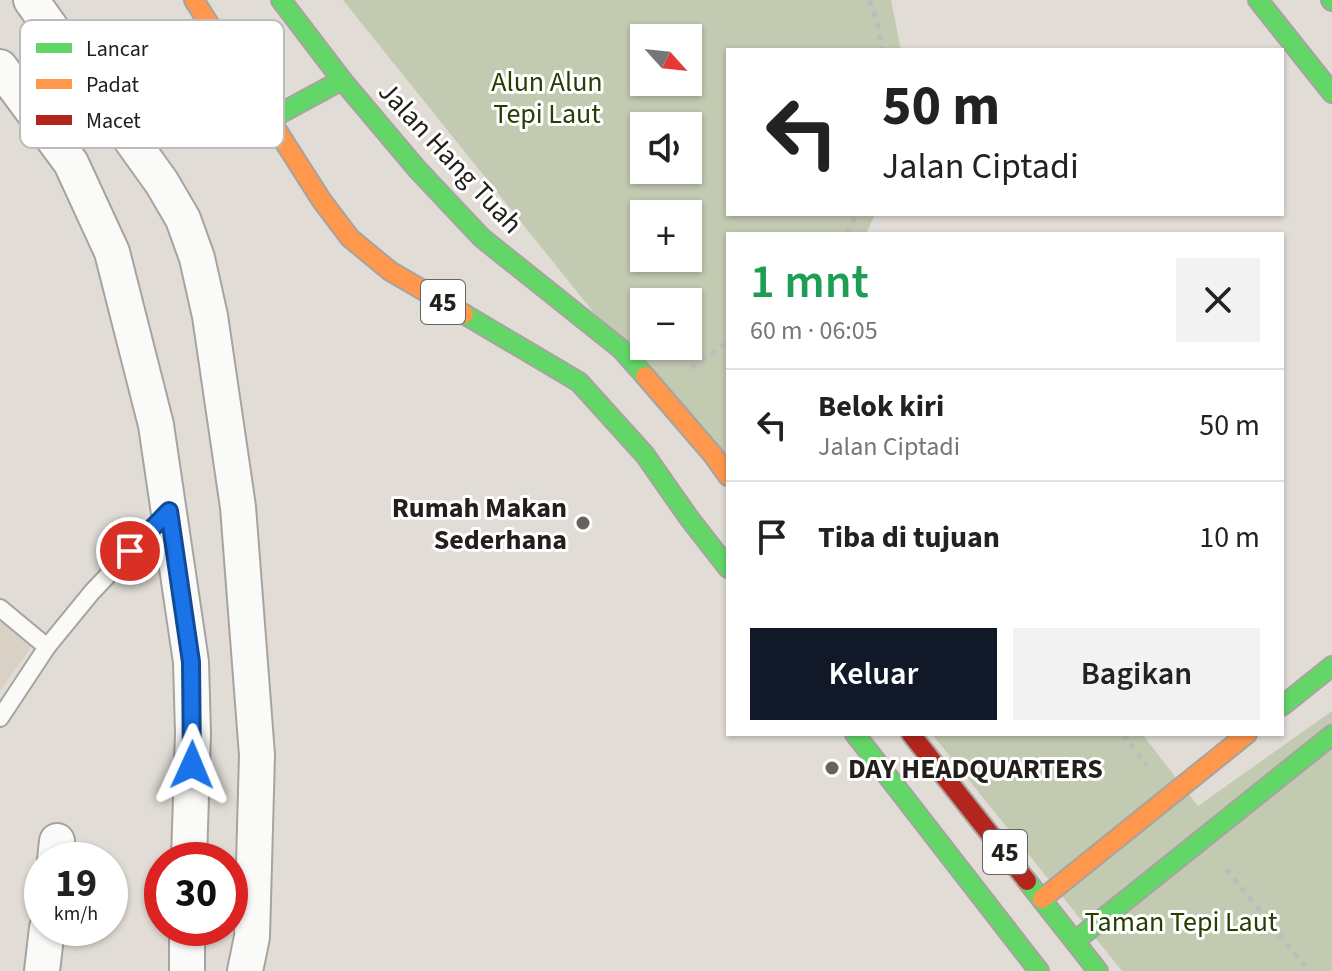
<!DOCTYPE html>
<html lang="id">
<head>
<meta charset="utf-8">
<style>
  body { margin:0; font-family:"Source Sans 3",sans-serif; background:#f2f2f2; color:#222; height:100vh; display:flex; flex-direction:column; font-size:30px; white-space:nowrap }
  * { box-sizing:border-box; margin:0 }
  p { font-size:26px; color:#767676 }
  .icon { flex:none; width:44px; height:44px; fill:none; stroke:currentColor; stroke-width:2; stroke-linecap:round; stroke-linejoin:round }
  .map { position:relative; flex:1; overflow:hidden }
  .details { position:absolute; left:726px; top:232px; width:558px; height:504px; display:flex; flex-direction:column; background:#fff; border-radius:0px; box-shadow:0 2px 6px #0004 }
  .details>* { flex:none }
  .banner { position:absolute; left:726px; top:48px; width:558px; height:168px; border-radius:0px; box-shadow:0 2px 6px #0004; background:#fff; color:#222; overflow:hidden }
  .needle { width:52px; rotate:117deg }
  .controls { position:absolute; left:630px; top:24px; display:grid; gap:16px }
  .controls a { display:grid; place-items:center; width:72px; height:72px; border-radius:0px; background:#fff; box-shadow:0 2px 6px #0004; font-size:40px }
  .speed { position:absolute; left:24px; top:842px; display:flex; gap:16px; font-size:40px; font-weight:700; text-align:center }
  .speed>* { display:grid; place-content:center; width:104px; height:104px; border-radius:50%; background:#fff; box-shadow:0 2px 6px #0004; line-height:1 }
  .speed small { font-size:20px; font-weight:400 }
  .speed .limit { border:12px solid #d22; background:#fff; color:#111 }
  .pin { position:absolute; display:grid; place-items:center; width:68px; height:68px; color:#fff; margin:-34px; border:4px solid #fff; border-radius:50%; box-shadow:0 2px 8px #0007 }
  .me { position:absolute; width:88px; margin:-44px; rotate:1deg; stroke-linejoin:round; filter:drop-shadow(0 0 6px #0008) }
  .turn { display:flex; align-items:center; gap:28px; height:168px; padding:0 24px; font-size:36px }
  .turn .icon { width:104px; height:104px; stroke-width:2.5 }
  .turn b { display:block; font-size:56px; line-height:68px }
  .round { display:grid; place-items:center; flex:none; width:84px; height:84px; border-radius:0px; background:#f2f2f2 }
  .head { display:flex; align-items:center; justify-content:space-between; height:136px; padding:0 24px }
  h1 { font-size:48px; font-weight:600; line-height:60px; color:#1e9e55 }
  .cta { display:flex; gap:16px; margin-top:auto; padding:16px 24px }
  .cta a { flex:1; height:92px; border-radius:0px; background:#111827; color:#fff; font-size:32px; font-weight:600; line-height:92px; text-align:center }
  .cta a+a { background:#f2f2f2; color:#222 }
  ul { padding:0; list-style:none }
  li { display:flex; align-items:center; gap:24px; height:112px; padding:0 24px; border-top:2px solid #e0e0e0 }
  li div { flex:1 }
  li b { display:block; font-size:30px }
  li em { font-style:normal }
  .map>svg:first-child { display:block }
</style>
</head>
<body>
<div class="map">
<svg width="1332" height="971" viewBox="0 0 1332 971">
  <rect width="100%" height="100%" fill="#e1dcd6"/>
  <!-- built -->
  <path fill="#d9d1c5" d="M0,598L39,636L0,691Z"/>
  <!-- green -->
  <g fill="#c2cab2" fill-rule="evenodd">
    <path d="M343,0H891L901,50H728V214H875L866,234H728V480ZM644,38H688V82H644ZM644,126H688V170H644ZM644,214H688V258H644ZM644,302H688V346H644Z"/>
    <path d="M1332,711V971H1122L932,734H1142L1198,806Z"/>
  </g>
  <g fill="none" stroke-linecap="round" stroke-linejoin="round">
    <defs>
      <g id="lane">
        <path d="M0,608L47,647"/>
        <path d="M0,718L47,647L92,592L168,512"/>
      </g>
      <g id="street">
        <path d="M31,0L162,183L183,219L197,258L210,316L238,507L257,755L252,937L245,971"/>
        <path d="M0,67L71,163L112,252L156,425L191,662L193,733L189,860"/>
        <path d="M55,860L57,841"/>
        <path d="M42,971L47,928"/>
        <path d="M187,971V928"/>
      </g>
      <g id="fast">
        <path d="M281,0L342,80L417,169L482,238L621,349L645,376"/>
        <path d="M1258,0L1332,93"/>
        <path d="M1331,0L1332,1"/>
        <path d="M270,119L342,80"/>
        <path d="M464,314L579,382L645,455L689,518L728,568"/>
        <path d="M1282,706L1332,666"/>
        <path d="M855,734L1039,971"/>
        <path d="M1027,881L1098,971"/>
        <path d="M1075,941L1332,735"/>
      </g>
      <g id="slow">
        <path d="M194,0L322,201L350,238L390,271L464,314"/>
        <path d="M645,376L713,455L728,476"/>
        <path d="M1042,899L1247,734"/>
      </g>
      <path id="jam" d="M911,734L1027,881"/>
    </defs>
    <!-- lane casing -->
    <use href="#lane" stroke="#a7a39f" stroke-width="20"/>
    <!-- street casing -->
    <use href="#street" stroke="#a7a39f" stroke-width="38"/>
    <!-- fast casing -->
    <use href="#fast" stroke="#a7a39f" stroke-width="22"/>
    <!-- slow casing -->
    <use href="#slow" stroke="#a7a39f" stroke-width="22"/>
    <!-- jam casing -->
    <use href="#jam" stroke="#a7a39f" stroke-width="22"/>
    <!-- path -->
    <g stroke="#bebdbb" stroke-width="5" stroke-dasharray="6 6" stroke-linecap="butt">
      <path d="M869,0L877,20L882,50"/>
      <path d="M847,234L857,214"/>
      <path d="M691,368L728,342"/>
      <path d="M1123,734L1147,766"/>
      <path d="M1226,869L1309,971"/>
    </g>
    <!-- lane -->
    <use href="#lane" stroke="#fafaf9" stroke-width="16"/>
    <!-- street -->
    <use href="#street" stroke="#fafaf9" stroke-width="34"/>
    <!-- fast -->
    <use href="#fast" stroke="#63d668" stroke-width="18"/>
    <!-- slow -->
    <use href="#slow" stroke="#ff974d" stroke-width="18"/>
    <!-- jam -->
    <use href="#jam" stroke="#b3261e" stroke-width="18"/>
  </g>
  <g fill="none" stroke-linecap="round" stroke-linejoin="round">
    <defs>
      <path id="route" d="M130,551L169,511L191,662L192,765"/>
    </defs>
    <!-- route casing -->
    <use href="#route" stroke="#114b97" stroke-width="20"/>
    <!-- route -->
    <use href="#route" stroke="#1a73e8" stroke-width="14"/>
  </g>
  <!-- markers -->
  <g fill="#66625d" stroke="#fff" stroke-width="3">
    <circle cx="583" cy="523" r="8"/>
    <circle cx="832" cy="768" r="8"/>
  </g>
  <g text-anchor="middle" stroke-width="6" stroke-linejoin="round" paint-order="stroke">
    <!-- shield labels -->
    <g fill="#fff" stroke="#656360" stroke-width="2">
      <rect x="421" y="280" width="44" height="44" rx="6"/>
      <rect x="983" y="830" width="44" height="44" rx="6"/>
    </g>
    <g font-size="26" font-weight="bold" fill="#23201c">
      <text x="443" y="311">45</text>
      <text x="1005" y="861">45</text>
    </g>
    <!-- park labels -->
    <g font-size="28" fill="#273e00" stroke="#fff">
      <text x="547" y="91">Alun Alun<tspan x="547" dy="32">Tepi Laut</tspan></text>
      <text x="1181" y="931">Taman Tepi Laut</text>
    </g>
    <!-- street labels -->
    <g font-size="28" fill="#23201c" stroke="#fff">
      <text transform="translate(451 157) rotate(47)" y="10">Jalan Hang Tuah</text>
    </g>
    <!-- poi labels -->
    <g font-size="28" font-weight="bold" fill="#23201c" stroke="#fff" text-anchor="end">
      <text x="567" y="517">Rumah Makan<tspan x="567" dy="32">Sederhana</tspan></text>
      <text x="848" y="778" text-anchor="start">DAY HEADQUARTERS</text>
    </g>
  </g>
  <!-- legend -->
  <rect x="20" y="20" width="264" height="128" rx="12" fill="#fff" stroke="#bdbcbb" stroke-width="2"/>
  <rect x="36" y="43" width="36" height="10" fill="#63d668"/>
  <rect x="36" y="79" width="36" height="10" fill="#ff974d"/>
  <rect x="36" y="115" width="36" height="10" fill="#b3261e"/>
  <g font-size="22" fill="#23201c">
    <text x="86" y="56">Lancar</text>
    <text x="86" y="92">Padat</text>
    <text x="86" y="128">Macet</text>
  </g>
</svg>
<div class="controls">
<a><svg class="needle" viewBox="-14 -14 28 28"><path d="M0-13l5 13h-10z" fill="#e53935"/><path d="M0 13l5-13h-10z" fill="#767676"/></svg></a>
<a><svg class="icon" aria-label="sound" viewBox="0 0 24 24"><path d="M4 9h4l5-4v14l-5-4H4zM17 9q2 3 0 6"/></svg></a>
<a>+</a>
<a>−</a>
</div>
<div class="speed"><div>19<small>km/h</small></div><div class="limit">30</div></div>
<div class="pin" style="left:130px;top:551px;background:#d93025"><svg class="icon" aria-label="arrive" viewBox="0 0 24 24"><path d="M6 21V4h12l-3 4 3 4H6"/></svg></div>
<svg class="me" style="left:192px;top:765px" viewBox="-20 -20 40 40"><path d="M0-17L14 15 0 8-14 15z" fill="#1a73e8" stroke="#fff" stroke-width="4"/></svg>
<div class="banner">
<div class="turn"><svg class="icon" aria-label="left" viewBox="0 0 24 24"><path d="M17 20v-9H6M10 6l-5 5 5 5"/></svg><div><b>50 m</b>Jalan Ciptadi</div></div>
</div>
<section class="details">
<div class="head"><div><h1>1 mnt</h1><p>60 m · 06:05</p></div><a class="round"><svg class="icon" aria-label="close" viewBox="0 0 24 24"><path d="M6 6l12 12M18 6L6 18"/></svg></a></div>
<ul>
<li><svg class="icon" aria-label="left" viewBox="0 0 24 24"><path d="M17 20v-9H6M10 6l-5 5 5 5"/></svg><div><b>Belok kiri</b><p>Jalan Ciptadi</p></div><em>50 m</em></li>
<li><svg class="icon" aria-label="arrive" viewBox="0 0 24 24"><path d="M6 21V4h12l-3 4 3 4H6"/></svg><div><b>Tiba di tujuan</b></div><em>10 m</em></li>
</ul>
<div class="cta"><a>Keluar</a><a>Bagikan</a></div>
</section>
</div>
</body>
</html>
